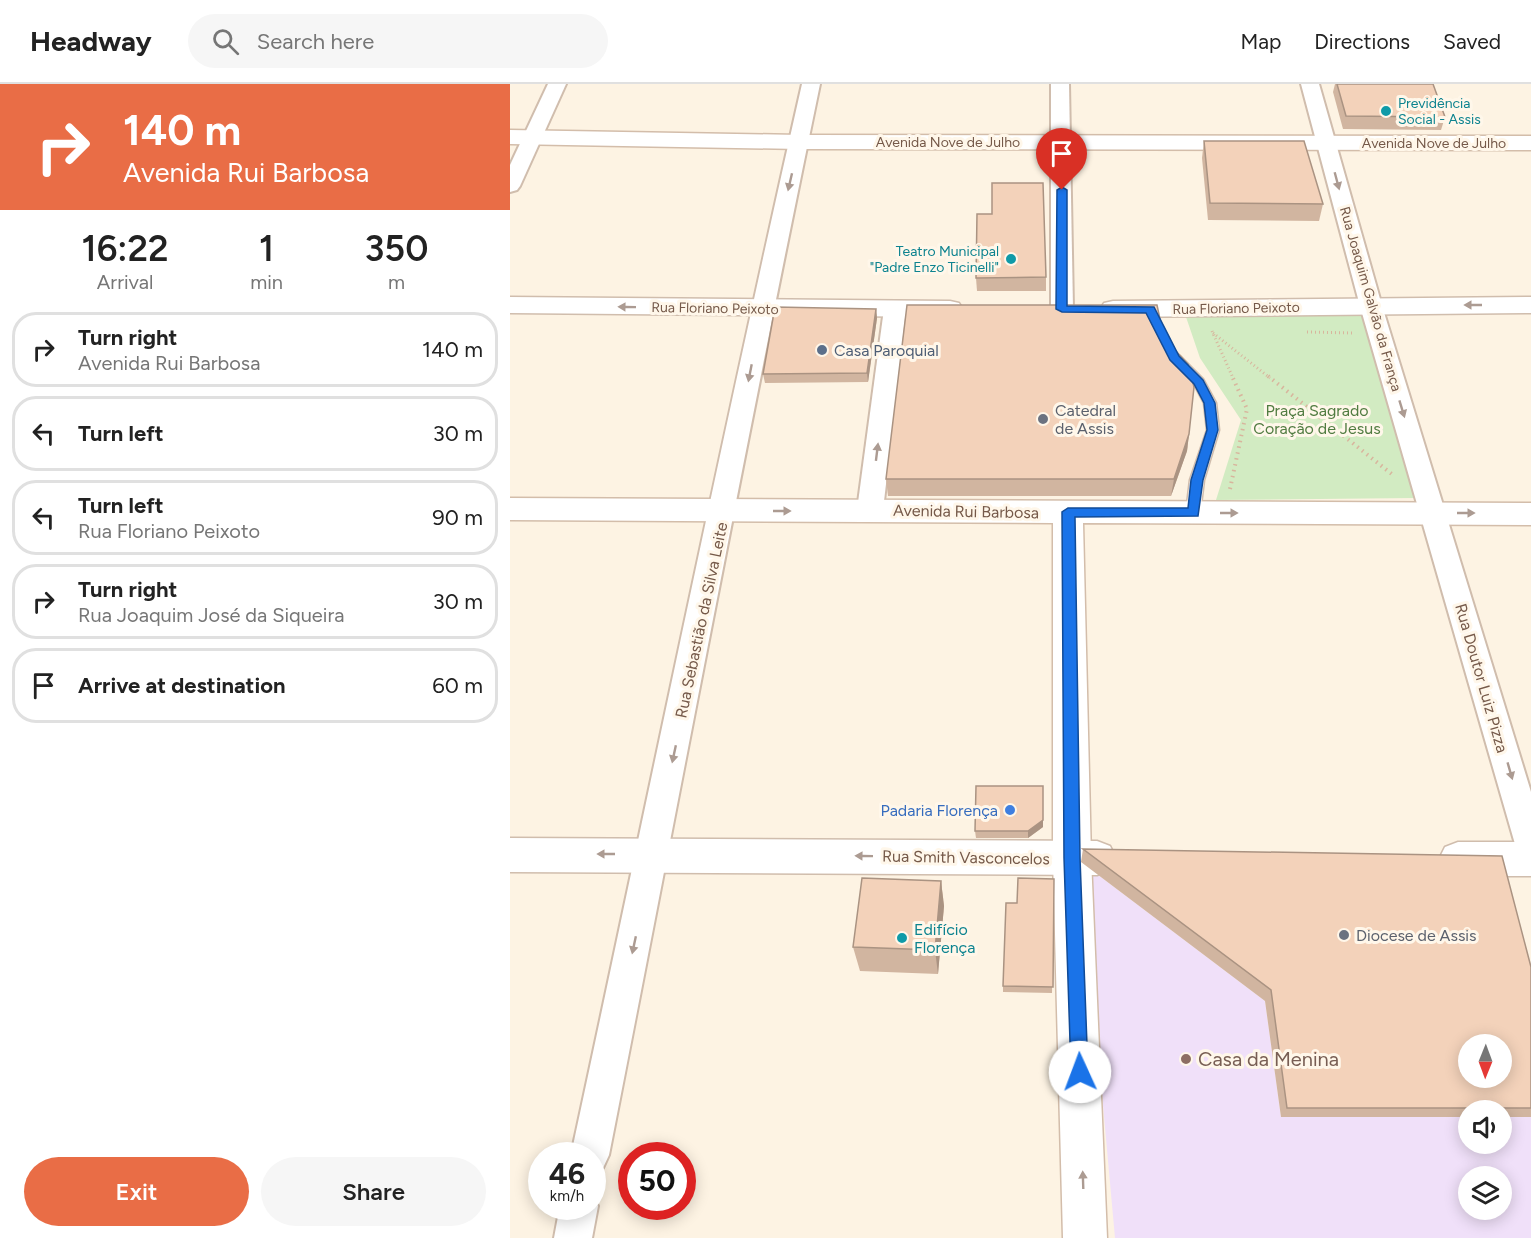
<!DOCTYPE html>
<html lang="en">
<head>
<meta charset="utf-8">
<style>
  body { margin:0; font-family:Figtree,sans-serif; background:#f6f6f6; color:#222; height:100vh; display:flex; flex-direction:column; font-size:22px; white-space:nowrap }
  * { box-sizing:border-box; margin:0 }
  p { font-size:20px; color:#767676 }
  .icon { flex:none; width:33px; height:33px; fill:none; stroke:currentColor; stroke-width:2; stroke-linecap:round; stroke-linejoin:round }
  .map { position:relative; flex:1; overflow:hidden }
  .panel { display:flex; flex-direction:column; background:#fff; width:510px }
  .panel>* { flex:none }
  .banner { background:#e96d46; color:#fff; overflow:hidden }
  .needle { width:39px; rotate:181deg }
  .fabs { position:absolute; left:948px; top:950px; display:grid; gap:12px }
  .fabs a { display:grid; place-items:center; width:54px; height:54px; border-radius:50%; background:#fff; box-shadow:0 3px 15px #0003; font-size:30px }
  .speed { position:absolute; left:18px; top:1058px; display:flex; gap:12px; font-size:30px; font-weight:700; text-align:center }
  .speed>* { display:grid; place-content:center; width:78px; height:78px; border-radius:50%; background:#fff; box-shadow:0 3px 15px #0003; line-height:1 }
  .speed small { font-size:15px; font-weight:400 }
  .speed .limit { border:9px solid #d22; background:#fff; color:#111 }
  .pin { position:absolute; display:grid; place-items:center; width:51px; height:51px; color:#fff; margin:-62px -26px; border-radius:50% 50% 50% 0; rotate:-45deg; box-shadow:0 0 6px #0007 }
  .pin .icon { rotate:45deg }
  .me { position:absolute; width:66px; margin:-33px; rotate:358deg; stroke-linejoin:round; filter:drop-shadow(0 0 4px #0008) }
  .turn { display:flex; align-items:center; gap:21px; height:126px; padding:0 24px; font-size:27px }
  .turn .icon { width:78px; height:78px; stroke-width:2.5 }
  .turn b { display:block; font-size:42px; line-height:51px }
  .eta { display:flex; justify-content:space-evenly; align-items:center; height:102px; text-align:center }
  .eta b { font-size:36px; font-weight:600; line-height:42px }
  .primary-button { display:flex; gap:12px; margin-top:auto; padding:12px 24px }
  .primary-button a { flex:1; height:69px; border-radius:36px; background:#e96d46; color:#fff; font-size:24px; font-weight:600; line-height:69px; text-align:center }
  .primary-button a+a { background:#f6f6f6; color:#222 }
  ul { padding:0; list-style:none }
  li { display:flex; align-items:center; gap:18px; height:75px; margin:0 12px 9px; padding:0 12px; border:3px solid #e0e0e0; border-radius:24px }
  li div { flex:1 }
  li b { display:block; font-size:22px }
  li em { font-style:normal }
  header { display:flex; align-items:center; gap:36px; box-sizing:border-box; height:84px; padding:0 30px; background:#fff; border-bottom:2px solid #e0e0e0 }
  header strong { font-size:28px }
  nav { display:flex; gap:33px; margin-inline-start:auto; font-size:21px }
  .search { width:420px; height:54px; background:#f6f6f6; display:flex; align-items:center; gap:15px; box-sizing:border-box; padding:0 21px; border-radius:33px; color:#767676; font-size:22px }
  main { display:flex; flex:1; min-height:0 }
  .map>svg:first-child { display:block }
</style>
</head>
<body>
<header>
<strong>Headway</strong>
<div class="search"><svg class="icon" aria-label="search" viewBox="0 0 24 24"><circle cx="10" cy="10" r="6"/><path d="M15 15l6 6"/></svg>Search here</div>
<nav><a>Map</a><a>Directions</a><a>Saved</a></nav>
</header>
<main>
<section class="panel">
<div class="banner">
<div class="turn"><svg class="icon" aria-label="right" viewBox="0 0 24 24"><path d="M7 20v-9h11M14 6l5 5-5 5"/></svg><div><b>140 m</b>Avenida Rui Barbosa</div></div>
</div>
<div class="eta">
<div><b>16:22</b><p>Arrival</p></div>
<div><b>1</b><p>min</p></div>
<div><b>350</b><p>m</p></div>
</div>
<ul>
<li><svg class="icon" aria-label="right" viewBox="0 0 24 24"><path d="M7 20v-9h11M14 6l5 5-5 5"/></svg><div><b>Turn right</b><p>Avenida Rui Barbosa</p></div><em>140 m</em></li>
<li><svg class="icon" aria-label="left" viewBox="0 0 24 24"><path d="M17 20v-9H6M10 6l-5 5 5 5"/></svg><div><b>Turn left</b></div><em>30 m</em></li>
<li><svg class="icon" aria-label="left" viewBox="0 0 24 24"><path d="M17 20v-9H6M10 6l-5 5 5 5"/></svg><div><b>Turn left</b><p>Rua Floriano Peixoto</p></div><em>90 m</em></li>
<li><svg class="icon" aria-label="right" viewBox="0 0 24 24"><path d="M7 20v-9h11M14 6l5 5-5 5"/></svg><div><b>Turn right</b><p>Rua Joaquim José da Siqueira</p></div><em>30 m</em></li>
<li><svg class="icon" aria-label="arrive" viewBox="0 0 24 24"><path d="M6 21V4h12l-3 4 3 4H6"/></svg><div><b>Arrive at destination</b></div><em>60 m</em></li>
</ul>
<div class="primary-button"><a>Exit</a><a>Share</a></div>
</section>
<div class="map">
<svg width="1021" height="1154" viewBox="0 0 1021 1154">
  <rect width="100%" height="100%" fill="#fdf3e3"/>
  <!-- education -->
  <path fill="#f0e0f9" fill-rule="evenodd" d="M571,778L755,917L771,1033H958V1059H992V1033H1021V1154H605ZM958,1092H992V1125H958Z"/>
  <!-- green -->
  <path fill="#d2ebc2" d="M859,230L906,414L706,416L731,336L690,274L676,233Z"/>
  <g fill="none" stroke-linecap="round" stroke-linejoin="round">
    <defs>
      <path id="service" d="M666,271L670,272L693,295L706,319L709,346L694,396L690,429L683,434L676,429L680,396L697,346L694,319L684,300L660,275Z"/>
      <g id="minor">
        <path d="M38,0H56L10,102L7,106L0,108V81Z"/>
        <path d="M292,0H310C236,356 169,714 99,1071L93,1084L82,1089V1071H61C138,714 211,356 292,0Z"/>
        <path d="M541,0H559L563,225L560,230H544L541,225Z"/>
        <path d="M791,0H809L872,222L1021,708V774L1010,770L1005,760L850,222Z"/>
        <path d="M385,218L393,220L396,225L373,426L369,433L360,435L351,433L347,426L374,225L377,220Z"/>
        <path d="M82,1109L88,1122L82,1154H44L50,1122H82Z"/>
      </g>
      <g id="tertiary">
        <path d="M0,213L440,217L449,219L453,225L449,231L440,233L0,229Z"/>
        <path d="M1021,213V229L603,233L594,231L590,225L594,219L603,217Z"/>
        <path d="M0,754L587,757L600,762L606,774L600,786L587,791L0,788Z"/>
        <path d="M948,758H1021V792H948L935,787L929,775L935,763Z"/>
      </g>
      <g id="secondary">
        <path d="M0,46L290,51L1021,52V66L290,65L0,60Z"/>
        <path d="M0,414L1021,419V441L573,439L581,774L597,1154H553L543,774V439L0,436Z"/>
      </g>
    </defs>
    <!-- service casing -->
    <use href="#service" stroke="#d0bdad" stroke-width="3"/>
    <!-- minor casing -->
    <use href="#minor" stroke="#d0bdad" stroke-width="4"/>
    <!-- tertiary casing -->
    <use href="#tertiary" stroke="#d0bdad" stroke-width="3"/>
    <!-- secondary casing -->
    <use href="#secondary" stroke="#d3bdaa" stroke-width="3"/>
    <!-- path-far1 -->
    <g stroke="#d8b59d" stroke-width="3" stroke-dasharray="1 3" stroke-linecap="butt">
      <path d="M702,247L723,294"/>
      <path d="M797,248L843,249"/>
      <path d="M703,249L760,294"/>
    </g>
    <!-- path -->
    <g stroke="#d8b59d" stroke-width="4" stroke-dasharray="1.5 4.5" stroke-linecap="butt">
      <path d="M758,292L883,391"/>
      <path d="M720,405L737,325L722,292"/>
    </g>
    <!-- service -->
    <use href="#service" fill="#fff" fill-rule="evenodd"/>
    <!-- minor -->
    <use href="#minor" fill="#fff" fill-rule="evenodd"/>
    <!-- tertiary -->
    <use href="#tertiary" fill="#fff" fill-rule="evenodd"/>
    <!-- secondary -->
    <use href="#secondary" fill="#fff" fill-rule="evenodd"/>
  </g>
  <!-- wall -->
  <g fill="#d1b5a0">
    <path d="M825,0H923L935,33L931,46L833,45L823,8Z"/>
    <path d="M694,57L813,120L809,137L698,136L692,74Z"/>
    <path d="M482,130L536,193V207H467L466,194Z"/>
    <path d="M366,225L367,234L358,298L255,299L253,290Z"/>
    <path d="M679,350L677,367L661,412H378L376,395Z"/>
    <path d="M533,743L518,754H466L465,747Z"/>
    <path d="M573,765L1021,883V1033H992V1026H958V1033H771L755,917L571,778Z"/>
    <path d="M544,795L542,909L493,908V902L507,819Z"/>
    <path d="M431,797L434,822L428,890L350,887L343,863Z"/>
  </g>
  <!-- shaded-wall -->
  <g fill="#aa9382">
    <path d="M366,225L367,234L358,298L357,289Z"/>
    <path d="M679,350L677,367L661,412L664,395Z"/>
    <path d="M533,736V743L518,754V747Z"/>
    <path d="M431,797L434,822L428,890L425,866Z"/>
  </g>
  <!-- building -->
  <g fill="#f3d2ba" stroke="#aa9382" stroke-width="1.5" fill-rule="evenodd">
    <path d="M827,0H923L935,33L836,32Z"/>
    <path d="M694,57H794L813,120L700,119Z"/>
    <path d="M482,99H533L536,193L466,194L467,130H482Z"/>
    <path d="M397,221H647L654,254L678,280L684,303L679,350L664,395H376Z"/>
    <path d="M265,223L366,225L357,289L253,290Z"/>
    <path d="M466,702H533V736L518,747H465Z"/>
    <path d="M573,765L992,772L1021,883V1024H777L761,906ZM958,960H992V993H958Z"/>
    <path d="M352,794L431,797L425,866L343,863Z"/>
    <path d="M508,794L544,795L543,903L493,902L496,819H507Z"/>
  </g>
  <!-- one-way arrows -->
  <defs><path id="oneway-solid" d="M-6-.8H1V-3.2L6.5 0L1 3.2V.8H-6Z" transform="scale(1.5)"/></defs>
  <g fill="#ac9b92">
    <use href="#oneway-solid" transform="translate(827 97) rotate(75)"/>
    <use href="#oneway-solid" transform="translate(280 98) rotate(103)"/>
    <use href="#oneway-solid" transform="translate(963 221) rotate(180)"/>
    <use href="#oneway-solid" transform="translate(117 223) rotate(-179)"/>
    <use href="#oneway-solid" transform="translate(240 289) rotate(101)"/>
    <use href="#oneway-solid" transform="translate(892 325) rotate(73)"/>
    <use href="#oneway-solid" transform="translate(367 368) rotate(-83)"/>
    <use href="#oneway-solid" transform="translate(272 427)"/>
    <use href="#oneway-solid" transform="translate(719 429)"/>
    <use href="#oneway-solid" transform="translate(956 429)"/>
    <use href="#oneway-solid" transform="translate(164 670) rotate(102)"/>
    <use href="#oneway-solid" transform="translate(1000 687) rotate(74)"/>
    <use href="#oneway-solid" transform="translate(96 770) rotate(180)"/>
    <use href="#oneway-solid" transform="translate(354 772) rotate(-179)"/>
    <use href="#oneway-solid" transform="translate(124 861) rotate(102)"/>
    <use href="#oneway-solid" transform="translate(573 1096) rotate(-92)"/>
  </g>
  <!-- route -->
  <path fill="#1a73e8" stroke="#114b97" stroke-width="1.5" d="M552,103L557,106V222L644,223L669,272L693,296L705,319L708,346L693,396L688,432L565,433L570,774L578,988L576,994L570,996L563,994L561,988L554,774L552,428L558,424H678L681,396L697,346L694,319L684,300L660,276L636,229L552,228L546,225L547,106Z"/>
  <!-- markers -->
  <g fill="#0f9aa8" stroke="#fff7ea" stroke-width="2">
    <circle cx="876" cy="27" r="6"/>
    <circle cx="501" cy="175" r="6"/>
    <circle cx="392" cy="854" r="6"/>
  </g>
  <circle fill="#5c6f8a" stroke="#fff7ea" stroke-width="2" cx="312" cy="266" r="6"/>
  <g fill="#6b7280" stroke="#fff7ea" stroke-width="2">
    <circle cx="533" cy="335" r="6"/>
    <circle cx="834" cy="851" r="6"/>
  </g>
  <circle fill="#3f7fe0" stroke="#fff7ea" stroke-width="2" cx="500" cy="726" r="6"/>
  <circle fill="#8d6e63" stroke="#fff7ea" stroke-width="2" cx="676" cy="975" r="6"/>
  <g text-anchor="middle" stroke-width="6" stroke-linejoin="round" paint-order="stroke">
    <!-- far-culture labels -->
    <g font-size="14" fill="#0d838f" stroke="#fff7ea" text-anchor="start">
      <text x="888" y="24">Previdência<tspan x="888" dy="16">Social - Assis</tspan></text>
      <text x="489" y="172" text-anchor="end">Teatro Municipal<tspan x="489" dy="16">"Padre Enzo Ticinelli"</tspan></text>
    </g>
    <!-- far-street labels -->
    <g font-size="14" fill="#755949" stroke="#fff7ea">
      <text x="438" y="63">Avenida Nove de Julho</text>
      <text x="924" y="64">Avenida Nove de Julho</text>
      <text transform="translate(861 215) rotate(74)" y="5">Rua Joaquim Galvão da França</text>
      <text transform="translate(205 224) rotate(1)" y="5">Rua Floriano Peixoto</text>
      <text transform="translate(726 224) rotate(-1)" y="5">Rua Floriano Peixoto</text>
    </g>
    <!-- service labels -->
    <g font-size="16" fill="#4e5e75" stroke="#fff7ea" text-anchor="start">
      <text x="324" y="272">Casa Paroquial</text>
    </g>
    <!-- worship labels -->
    <g font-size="16" fill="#5b616d" stroke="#fff7ea" text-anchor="start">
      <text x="545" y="332">Catedral<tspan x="545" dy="18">de Assis</tspan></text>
      <text x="846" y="857">Diocese de Assis</text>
    </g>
    <!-- park labels -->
    <g font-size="16" fill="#517c41" stroke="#fff7ea">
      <text x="807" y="332">Praça Sagrado<tspan x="807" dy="18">Coração de Jesus</tspan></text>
    </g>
    <!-- street labels -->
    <g font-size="16" fill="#755949" stroke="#fff7ea">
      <text transform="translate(456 427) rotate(1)" y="6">Avenida Rui Barbosa</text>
      <text transform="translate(191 536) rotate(-78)" y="6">Rua Sebastião da Silva Leite</text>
      <text transform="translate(972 594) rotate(74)" y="6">Rua Doutor Luiz Pizza</text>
      <text transform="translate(456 773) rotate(1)" y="6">Rua Smith Vasconcelos</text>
    </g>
    <!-- shop labels -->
    <g font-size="16" fill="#366cbe" stroke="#fff7ea" text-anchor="end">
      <text x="488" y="732">Padaria Florença</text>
    </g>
    <!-- culture labels -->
    <g font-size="16" fill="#0d838f" stroke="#fff7ea" text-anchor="start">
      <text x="404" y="851">Edifício<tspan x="404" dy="18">Florença</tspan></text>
    </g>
    <!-- near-education labels -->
    <g font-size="20" fill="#785e54" stroke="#fff7ea" text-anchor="start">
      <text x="688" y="982">Casa da Menina</text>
    </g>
  </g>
</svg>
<div class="fabs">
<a><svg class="needle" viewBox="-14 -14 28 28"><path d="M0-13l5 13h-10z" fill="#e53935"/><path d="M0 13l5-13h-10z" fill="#767676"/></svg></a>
<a><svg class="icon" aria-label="sound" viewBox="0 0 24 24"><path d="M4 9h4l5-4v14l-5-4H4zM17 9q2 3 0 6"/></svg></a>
<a><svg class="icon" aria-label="layers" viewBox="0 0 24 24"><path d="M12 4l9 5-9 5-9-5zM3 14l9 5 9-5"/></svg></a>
</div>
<div class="speed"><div>46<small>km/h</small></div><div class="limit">50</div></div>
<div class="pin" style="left:552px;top:106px;background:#d93025"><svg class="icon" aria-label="arrive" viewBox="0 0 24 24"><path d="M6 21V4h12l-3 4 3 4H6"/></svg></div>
<svg class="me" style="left:570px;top:988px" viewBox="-20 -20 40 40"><circle r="19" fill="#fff"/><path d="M0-13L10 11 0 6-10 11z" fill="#1a73e8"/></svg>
</div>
</main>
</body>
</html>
